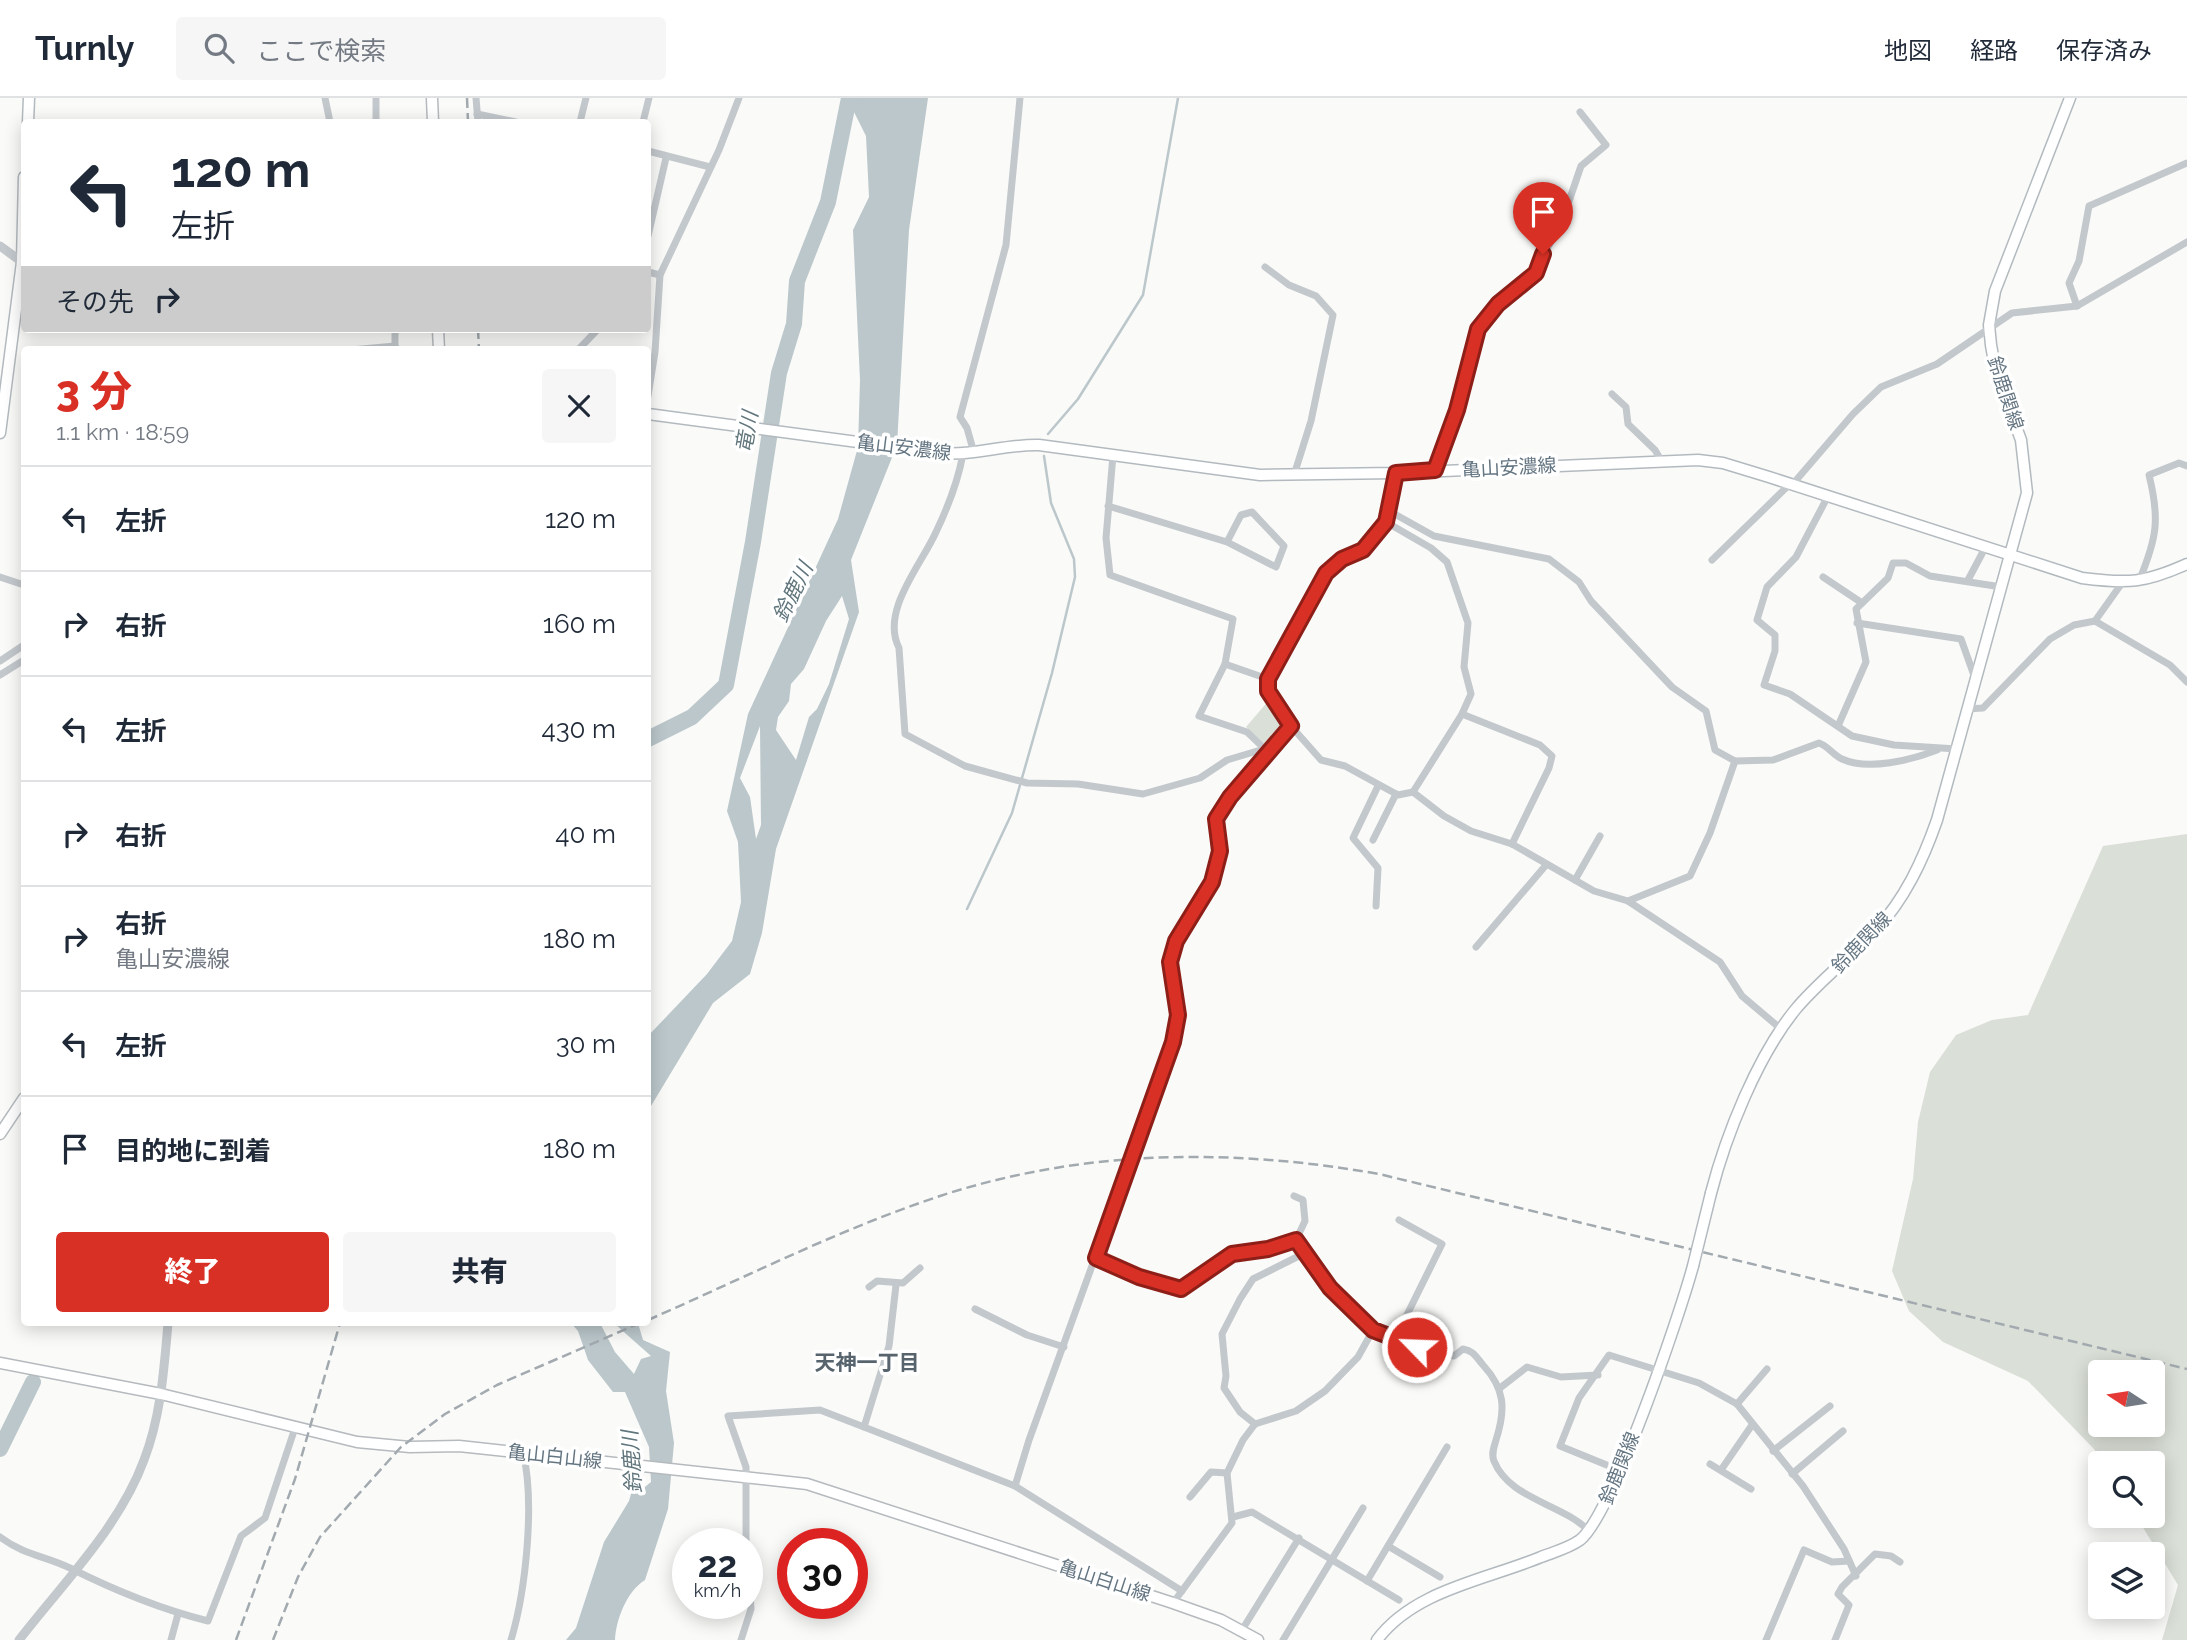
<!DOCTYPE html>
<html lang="ja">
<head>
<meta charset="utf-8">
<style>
  body { margin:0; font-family:Raleway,"Noto Sans JP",sans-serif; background:#f6f6f7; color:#1f2937; height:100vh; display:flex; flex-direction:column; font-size:26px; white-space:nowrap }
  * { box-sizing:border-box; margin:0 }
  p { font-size:23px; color:#747a83 }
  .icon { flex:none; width:38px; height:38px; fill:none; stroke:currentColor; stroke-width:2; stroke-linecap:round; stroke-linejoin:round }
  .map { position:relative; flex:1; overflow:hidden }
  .panel { position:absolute; left:21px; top:248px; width:630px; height:980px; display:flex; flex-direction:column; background:#fff; border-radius:7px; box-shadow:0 4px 18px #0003 }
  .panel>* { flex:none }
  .top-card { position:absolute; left:21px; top:21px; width:630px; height:214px; border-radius:7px; box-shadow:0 4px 18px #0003; background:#fff; color:#1f2937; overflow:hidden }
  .needle { width:46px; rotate:282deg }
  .controls { position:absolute; left:2088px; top:1262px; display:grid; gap:14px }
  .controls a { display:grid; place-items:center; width:77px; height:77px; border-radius:7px; background:#fff; box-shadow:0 4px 18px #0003; font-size:35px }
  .speed { position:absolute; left:672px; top:1430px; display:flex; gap:14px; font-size:35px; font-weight:700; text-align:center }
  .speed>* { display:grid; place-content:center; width:91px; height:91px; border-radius:50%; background:#fff; box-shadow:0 4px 18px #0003; line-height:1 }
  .speed small { font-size:18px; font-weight:400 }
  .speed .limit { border:10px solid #d22; background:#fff; color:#111 }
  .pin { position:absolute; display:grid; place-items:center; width:60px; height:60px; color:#fff; margin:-72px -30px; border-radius:50% 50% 50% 0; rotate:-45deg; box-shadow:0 0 7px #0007 }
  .pin .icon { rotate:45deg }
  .me { position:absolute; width:77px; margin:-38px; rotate:294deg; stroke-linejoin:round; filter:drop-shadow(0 0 5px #0008) }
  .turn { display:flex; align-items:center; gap:24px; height:147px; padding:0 35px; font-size:32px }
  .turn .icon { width:91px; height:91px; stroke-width:2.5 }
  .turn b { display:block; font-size:49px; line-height:60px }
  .then { display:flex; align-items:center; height:66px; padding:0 35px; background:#0003; gap:14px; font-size:26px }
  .round { display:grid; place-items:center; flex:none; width:74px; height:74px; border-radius:7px; background:#f6f6f7 }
  .head { display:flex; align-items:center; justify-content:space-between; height:119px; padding:0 35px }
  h1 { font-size:42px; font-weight:800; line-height:52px; color:#d93025 }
  .action { display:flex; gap:14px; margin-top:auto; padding:14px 35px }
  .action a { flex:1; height:80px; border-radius:7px; background:#d93025; color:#fff; font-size:28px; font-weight:800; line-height:80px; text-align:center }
  .action a+a { background:#f6f6f7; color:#1f2937 }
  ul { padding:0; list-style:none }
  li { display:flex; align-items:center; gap:21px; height:105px; padding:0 35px; border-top:2px solid #e0e1e3 }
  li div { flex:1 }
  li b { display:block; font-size:26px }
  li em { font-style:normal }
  header { display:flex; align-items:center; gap:42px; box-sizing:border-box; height:98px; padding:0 35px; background:#fff; border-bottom:2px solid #e0e1e3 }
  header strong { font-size:33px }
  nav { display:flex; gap:38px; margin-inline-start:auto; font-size:24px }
  .search { width:490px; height:63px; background:#f6f6f7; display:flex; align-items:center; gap:18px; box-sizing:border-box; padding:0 24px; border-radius:7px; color:#747a83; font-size:26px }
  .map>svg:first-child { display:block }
</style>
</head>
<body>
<header>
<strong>Turnly</strong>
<div class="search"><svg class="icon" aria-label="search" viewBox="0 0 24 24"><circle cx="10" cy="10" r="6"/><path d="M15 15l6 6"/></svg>ここで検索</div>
<nav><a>地図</a><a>経路</a><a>保存済み</a></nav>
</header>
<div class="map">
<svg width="2187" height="1542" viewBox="0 0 2187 1542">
  <rect width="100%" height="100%" fill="#fafaf8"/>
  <!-- green -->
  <g fill="#dadfd7" fill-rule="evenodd">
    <path d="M1270,601L1284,628L1265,646L1246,629Z"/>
    <path d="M2187,736V1542H2162L2178,1487L2136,1418H2152V1365H2103L2094,1351L2028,1283L1943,1244L1909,1213L1892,1173L1913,1081L1918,1024L1930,974L1956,937L1992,922L2028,917L2103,748ZM2100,1274H2152V1326H2100Z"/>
  </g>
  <!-- water -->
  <g fill="#bbc7cb" fill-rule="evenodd">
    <path d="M847,0H928L909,132L897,347L851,462L859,514L776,751L762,835L750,876L713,905L648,1013V938L707,876L732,843L741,804L738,744L727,713L748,616L838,421L858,349L860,282L853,132L869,99L866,38ZM842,498L849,521L829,586L817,611L809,619L796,662L776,632L778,619L789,603L791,586L804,571L826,523ZM760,628L761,727L756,741L750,699L740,680Z"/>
    <path d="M571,1225H600L615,1254L634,1276L641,1261L651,1258L616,1227L617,1225H638L643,1242L670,1254L666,1293L674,1345L668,1411L645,1482C627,1493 616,1521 615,1542H566L576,1530L604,1444L629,1403L636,1378L640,1393L651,1384L649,1349L625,1294H613L588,1262L578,1233Z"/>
  </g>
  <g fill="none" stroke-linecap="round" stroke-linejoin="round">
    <!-- stream -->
    <g stroke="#bbc7cb" stroke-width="2.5">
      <path d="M1048,336L1078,301L1143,197L1178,0"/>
      <path d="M967,811L1012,715L1052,575L1075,479L1074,461L1051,405L1044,358"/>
    </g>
    <!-- river -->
    <g stroke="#bbc7cb" stroke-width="16">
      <path d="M648,641L692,619L726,587L753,444L779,275L794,226L797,183L828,104L849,0"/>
      <path d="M0,1351L33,1284"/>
    </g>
    <defs>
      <g id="secondary">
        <path d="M28,24L29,0"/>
        <path d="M648,316L940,355C974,358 1005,346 1039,347L1260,377L1396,375L1698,362L1723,365L1769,379L2082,480C2128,486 2145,485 2187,466"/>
        <path d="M0,335L22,164L24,79"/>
        <path d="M1711,1095C1726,1037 1757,959 1795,912C1819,883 1850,860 1875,833C1905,801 1923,762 1937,722L2027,395L2021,342L1996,275L1991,247L1989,227L1995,193L2070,0"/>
        <path d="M1377,1542C1414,1492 1486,1482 1541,1459C1554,1454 1569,1450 1580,1442C1612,1417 1680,1216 1693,1168"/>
      </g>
      <g id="primary">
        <path d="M432,0L433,24"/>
        <path d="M438,231L439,252"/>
        <path d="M0,1036L24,1000"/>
        <path d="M0,1265L161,1296L357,1344L410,1349L459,1348L807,1386L1173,1505L1221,1522L1258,1542"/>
      </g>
    </defs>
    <!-- secondary casing -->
    <use href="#secondary" stroke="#b3babf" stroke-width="13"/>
    <!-- primary casing -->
    <use href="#primary" stroke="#b5babe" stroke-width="13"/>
    <!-- minor -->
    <g stroke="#c3c8cc" stroke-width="7">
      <path d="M325,0L330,24"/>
      <path d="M376,0V24"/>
      <path d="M476,0L478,24"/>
      <path d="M477,16L516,24"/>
      <path d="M580,24L586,0"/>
      <path d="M643,24L649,0"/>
      <path d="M648,53L710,69"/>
      <path d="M648,138L666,60"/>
      <path d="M1265,169L1289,187L1316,198L1333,217L1311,323L1294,377"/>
      <path d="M648,174L660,177"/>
      <path d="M2077,208L2069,185L2079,163L2089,108L2187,65"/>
      <path d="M395,248V231"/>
      <path d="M351,252L395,248L397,252"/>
      <path d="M578,252L598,231"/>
      <path d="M1612,296L1626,309L1628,326L1655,352L1661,362"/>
      <path d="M648,298L655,254L660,177L719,52L739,0"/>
      <path d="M974,355L967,330L960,319L1006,147L1020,0"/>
      <path d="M963,356C958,383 948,409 936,434C922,466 880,513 899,550L905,636L965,668L1027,685L1078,686L1143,696L1200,680L1227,662L1264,651"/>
      <path d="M1113,357L1106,440L1110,477L1233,521L1225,566L1268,581"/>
      <path d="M1435,372L1456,312L1478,231L1498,206L1536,175L1567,109L1581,68L1606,47L1580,14"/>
      <path d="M1396,375L1386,424L1363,452L1342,461L1326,475L1268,581V593L1291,628L1321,662L1345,668L1398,697L1413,694L1444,718L1471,733L1512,746L1594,793L1628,803L1720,864L1742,898L1781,931"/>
      <path d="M1792,387L1853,316L1881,289L1937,266L2012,215L2077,208L2187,144"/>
      <path d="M1828,398L1796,459L1767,489L1757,522L1775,537V553L1764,587L1790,596L1852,638L1894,647L1957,651"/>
      <path d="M1108,408L1227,444L1276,469L1284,448L1252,414L1241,417L1227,444"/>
      <path d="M1391,414L1434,438L1549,461L1579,484L1591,503L1672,589L1706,613L1715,652L1735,663L1710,735L1690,778L1628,803"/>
      <path d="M1386,424L1431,450L1447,464L1468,525L1464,569L1471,596L1462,616L1413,694"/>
      <path d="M1712,462L1790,386"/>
      <path d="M0,479L24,487"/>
      <path d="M1823,479L1862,505"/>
      <path d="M1968,482L1985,450"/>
      <path d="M2139,483C2157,440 2160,421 2149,377L2179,365L2187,368"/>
      <path d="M2095,523L2170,567L2187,584"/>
      <path d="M1857,525L1961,541L1976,583"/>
      <path d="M0,563L24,547"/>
      <path d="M1225,566L1199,618L1247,634L1267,653"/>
      <path d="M0,577L24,562"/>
      <path d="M1967,611L1983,610L2050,541L2074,527L2095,523L2122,485"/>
      <path d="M1462,616L1540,647L1552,658L1549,670L1512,746"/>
      <path d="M1838,628L1866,564L1856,511L1888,480L1893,465H1906L1930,478L1995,488"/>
      <path d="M1735,663L1773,662L1819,645C1828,648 1833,657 1842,661C1868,673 1912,662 1937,652"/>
      <path d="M1373,742L1396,696"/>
      <path d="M1575,782L1600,738"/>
      <path d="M1376,808L1378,770L1353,740L1378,688"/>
      <path d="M1476,849L1546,767"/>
      <path d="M1294,1098L1303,1102L1305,1123L1296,1142"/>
      <path d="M1096,1160L1139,1179L1181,1191L1232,1156L1268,1151L1296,1142L1330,1190L1373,1232L1448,1257L1454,1258L1463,1251C1474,1253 1476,1259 1483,1267C1505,1291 1506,1311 1496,1342C1494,1349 1491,1356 1494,1363C1509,1401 1563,1406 1589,1433"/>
      <path d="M869,1189L877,1183L903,1185L920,1170"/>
      <path d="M975,1211L1027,1237L1064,1249"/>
      <path d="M1396,1239L1442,1146L1399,1122"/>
      <path d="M1500,1290L1527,1269L1561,1279L1598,1277"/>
      <path d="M1737,1306L1767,1271"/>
      <path d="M1255,1326L1240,1314L1224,1290L1226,1278L1222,1236L1240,1201L1253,1181L1305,1155"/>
      <path d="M864,1329L889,1248L896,1187"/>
      <path d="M1773,1353L1830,1308"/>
      <path d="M1710,1366L1751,1391"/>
      <path d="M1619,1372L1560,1348L1579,1300L1609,1257L1699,1285L1737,1306L1803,1388L1844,1451L1856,1478"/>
      <path d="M1721,1372L1752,1327"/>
      <path d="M1792,1376L1843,1333"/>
      <path d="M1015,1388L1029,1342L1173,944L1178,917L1170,864L1176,843L1212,784L1220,753L1216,721L1229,699L1291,628"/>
      <path d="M1190,1399L1211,1374L1227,1375"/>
      <path d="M1233,1419L1252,1414L1399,1502"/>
      <path d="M0,1439C24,1457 45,1458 70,1470C114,1492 160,1511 208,1523L241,1438L265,1420L295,1330"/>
      <path d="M746,1446V1369L728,1318L820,1312L864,1329L1015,1388L1182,1493"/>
      <path d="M1388,1448L1440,1479"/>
      <path d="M1367,1483L1447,1349"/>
      <path d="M1173,1505L1232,1425L1227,1375L1243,1342L1255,1326L1296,1313L1325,1293L1358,1259L1373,1232"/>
      <path d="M1242,1532L1299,1440"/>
      <path d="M171,1542L178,1516"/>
      <path d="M511,1542C526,1492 535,1404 523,1354"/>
      <path d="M741,1542L751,1511L747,1451"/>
      <path d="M1283,1542L1363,1410"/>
      <path d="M1766,1542L1804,1452L1832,1464L1849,1463"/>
      <path d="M1835,1542L1849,1507L1838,1496L1842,1489L1875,1456L1891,1458L1900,1464"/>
    </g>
    <!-- tertiary -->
    <g stroke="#c3c8cc" stroke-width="9">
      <path d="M0,148L22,164"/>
      <path d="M19,1542C62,1486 119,1430 144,1362C161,1318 164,1271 168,1225"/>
    </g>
    <!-- secondary -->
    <use href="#secondary" stroke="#fff" stroke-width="10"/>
    <!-- primary -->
    <use href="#primary" stroke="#fff" stroke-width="10"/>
    <!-- rail -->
    <g stroke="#a2aab0" stroke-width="2.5" stroke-dasharray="10 5" stroke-linecap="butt">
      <path d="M467,0L468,24"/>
      <path d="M478,231L479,252"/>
      <path d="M648,1222C744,1180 840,1131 940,1098C1084,1051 1232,1050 1379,1076L2187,1271"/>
      <path d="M236,1542L295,1381L340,1225"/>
      <path d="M273,1542L298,1479L320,1439L401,1349L445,1316L497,1287L640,1225"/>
    </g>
    <defs>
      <path id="secondary-bridge" d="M1693,1168L1711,1095"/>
    </defs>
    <!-- secondary-bridge casing -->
    <use href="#secondary-bridge" stroke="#b3babf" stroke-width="13" stroke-linecap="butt"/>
    <!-- secondary-bridge -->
    <use href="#secondary-bridge" stroke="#fff" stroke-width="10"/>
  </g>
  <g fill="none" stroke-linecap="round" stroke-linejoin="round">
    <defs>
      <path id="route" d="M1417,1249L1373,1232L1330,1190L1296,1142L1268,1151L1232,1156L1181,1191L1139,1179L1096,1160L1173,944L1178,917L1170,864L1176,843L1212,784L1220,753L1216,721L1230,699L1291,628L1268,593V581L1326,475L1342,461L1363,452L1386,424L1396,375L1435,372L1457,312L1478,231L1498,206L1536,175L1543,156"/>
    </defs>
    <!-- route casing -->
    <use href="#route" stroke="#8d1f18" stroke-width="18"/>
    <!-- route -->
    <use href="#route" stroke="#d93025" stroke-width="12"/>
  </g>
  <g text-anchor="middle" stroke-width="7" stroke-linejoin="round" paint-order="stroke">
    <!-- street labels -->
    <g font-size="19" fill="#657683" stroke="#fff">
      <text transform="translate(2006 295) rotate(72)" y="7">鈴鹿関線</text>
      <text transform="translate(904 349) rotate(7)" y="7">亀山安濃線</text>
      <text transform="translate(1509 369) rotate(-3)" y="7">亀山安濃線</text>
      <text transform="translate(1861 844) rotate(-46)" y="7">鈴鹿関線</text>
      <text transform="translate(555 1358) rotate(6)" y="7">亀山白山線</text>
      <text transform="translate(1619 1370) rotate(-68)" y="7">鈴鹿関線</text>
      <text transform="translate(1105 1482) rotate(18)" y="7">亀山白山線</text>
    </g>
    <!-- water labels -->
    <g font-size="21" font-style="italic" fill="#60757c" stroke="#fff">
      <text transform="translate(747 334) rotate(-80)" y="7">竜川</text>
      <text transform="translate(793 494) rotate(-64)" y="7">鈴鹿川</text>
      <text transform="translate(632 1364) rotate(-94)" y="7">鈴鹿川</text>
    </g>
    <!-- neighbourhood labels -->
    <g font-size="21" font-weight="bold" fill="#57646e" stroke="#fff">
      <text x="867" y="1272">天神一丁目</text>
    </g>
  </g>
</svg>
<div class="controls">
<a><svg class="needle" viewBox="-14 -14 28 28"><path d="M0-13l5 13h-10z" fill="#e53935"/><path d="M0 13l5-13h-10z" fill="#747a83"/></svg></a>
<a><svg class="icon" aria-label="search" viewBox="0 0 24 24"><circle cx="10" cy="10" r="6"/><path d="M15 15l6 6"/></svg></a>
<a><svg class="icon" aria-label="layers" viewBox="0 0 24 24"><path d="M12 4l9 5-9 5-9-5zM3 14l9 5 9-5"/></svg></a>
</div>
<div class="speed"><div>22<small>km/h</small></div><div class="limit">30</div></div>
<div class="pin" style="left:1543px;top:156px;background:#d93025"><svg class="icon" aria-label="arrive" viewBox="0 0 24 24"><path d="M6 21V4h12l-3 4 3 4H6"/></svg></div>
<svg class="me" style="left:1417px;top:1249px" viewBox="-20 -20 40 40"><circle r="17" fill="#d93025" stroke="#fff" stroke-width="3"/><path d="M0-11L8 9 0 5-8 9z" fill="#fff"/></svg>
<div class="top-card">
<div class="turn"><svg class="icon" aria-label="left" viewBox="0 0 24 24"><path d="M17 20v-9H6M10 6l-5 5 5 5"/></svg><div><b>120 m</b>左折</div></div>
<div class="then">その先<svg class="icon" aria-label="right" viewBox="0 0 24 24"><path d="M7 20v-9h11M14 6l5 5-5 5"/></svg></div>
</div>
<section class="panel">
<div class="head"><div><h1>3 分</h1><p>1.1 km · 18:59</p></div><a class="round"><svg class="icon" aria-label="close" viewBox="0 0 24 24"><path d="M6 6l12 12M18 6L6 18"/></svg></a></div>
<ul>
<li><svg class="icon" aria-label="left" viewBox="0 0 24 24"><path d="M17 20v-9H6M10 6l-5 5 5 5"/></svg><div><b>左折</b></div><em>120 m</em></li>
<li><svg class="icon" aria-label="right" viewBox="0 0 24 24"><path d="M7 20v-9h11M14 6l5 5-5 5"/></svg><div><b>右折</b></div><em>160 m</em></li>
<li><svg class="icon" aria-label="left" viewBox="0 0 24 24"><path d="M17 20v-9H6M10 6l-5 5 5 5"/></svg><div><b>左折</b></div><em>430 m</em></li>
<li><svg class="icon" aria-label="right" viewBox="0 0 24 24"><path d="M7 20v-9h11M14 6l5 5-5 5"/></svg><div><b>右折</b></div><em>40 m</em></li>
<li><svg class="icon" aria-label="right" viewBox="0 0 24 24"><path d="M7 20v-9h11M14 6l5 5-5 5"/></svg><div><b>右折</b><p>亀山安濃線</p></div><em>180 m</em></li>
<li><svg class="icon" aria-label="left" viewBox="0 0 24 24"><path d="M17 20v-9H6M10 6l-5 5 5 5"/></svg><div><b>左折</b></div><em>30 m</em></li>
<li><svg class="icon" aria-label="arrive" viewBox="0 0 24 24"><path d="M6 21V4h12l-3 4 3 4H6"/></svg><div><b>目的地に到着</b></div><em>180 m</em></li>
</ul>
<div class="action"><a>終了</a><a>共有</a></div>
</section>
</div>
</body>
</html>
